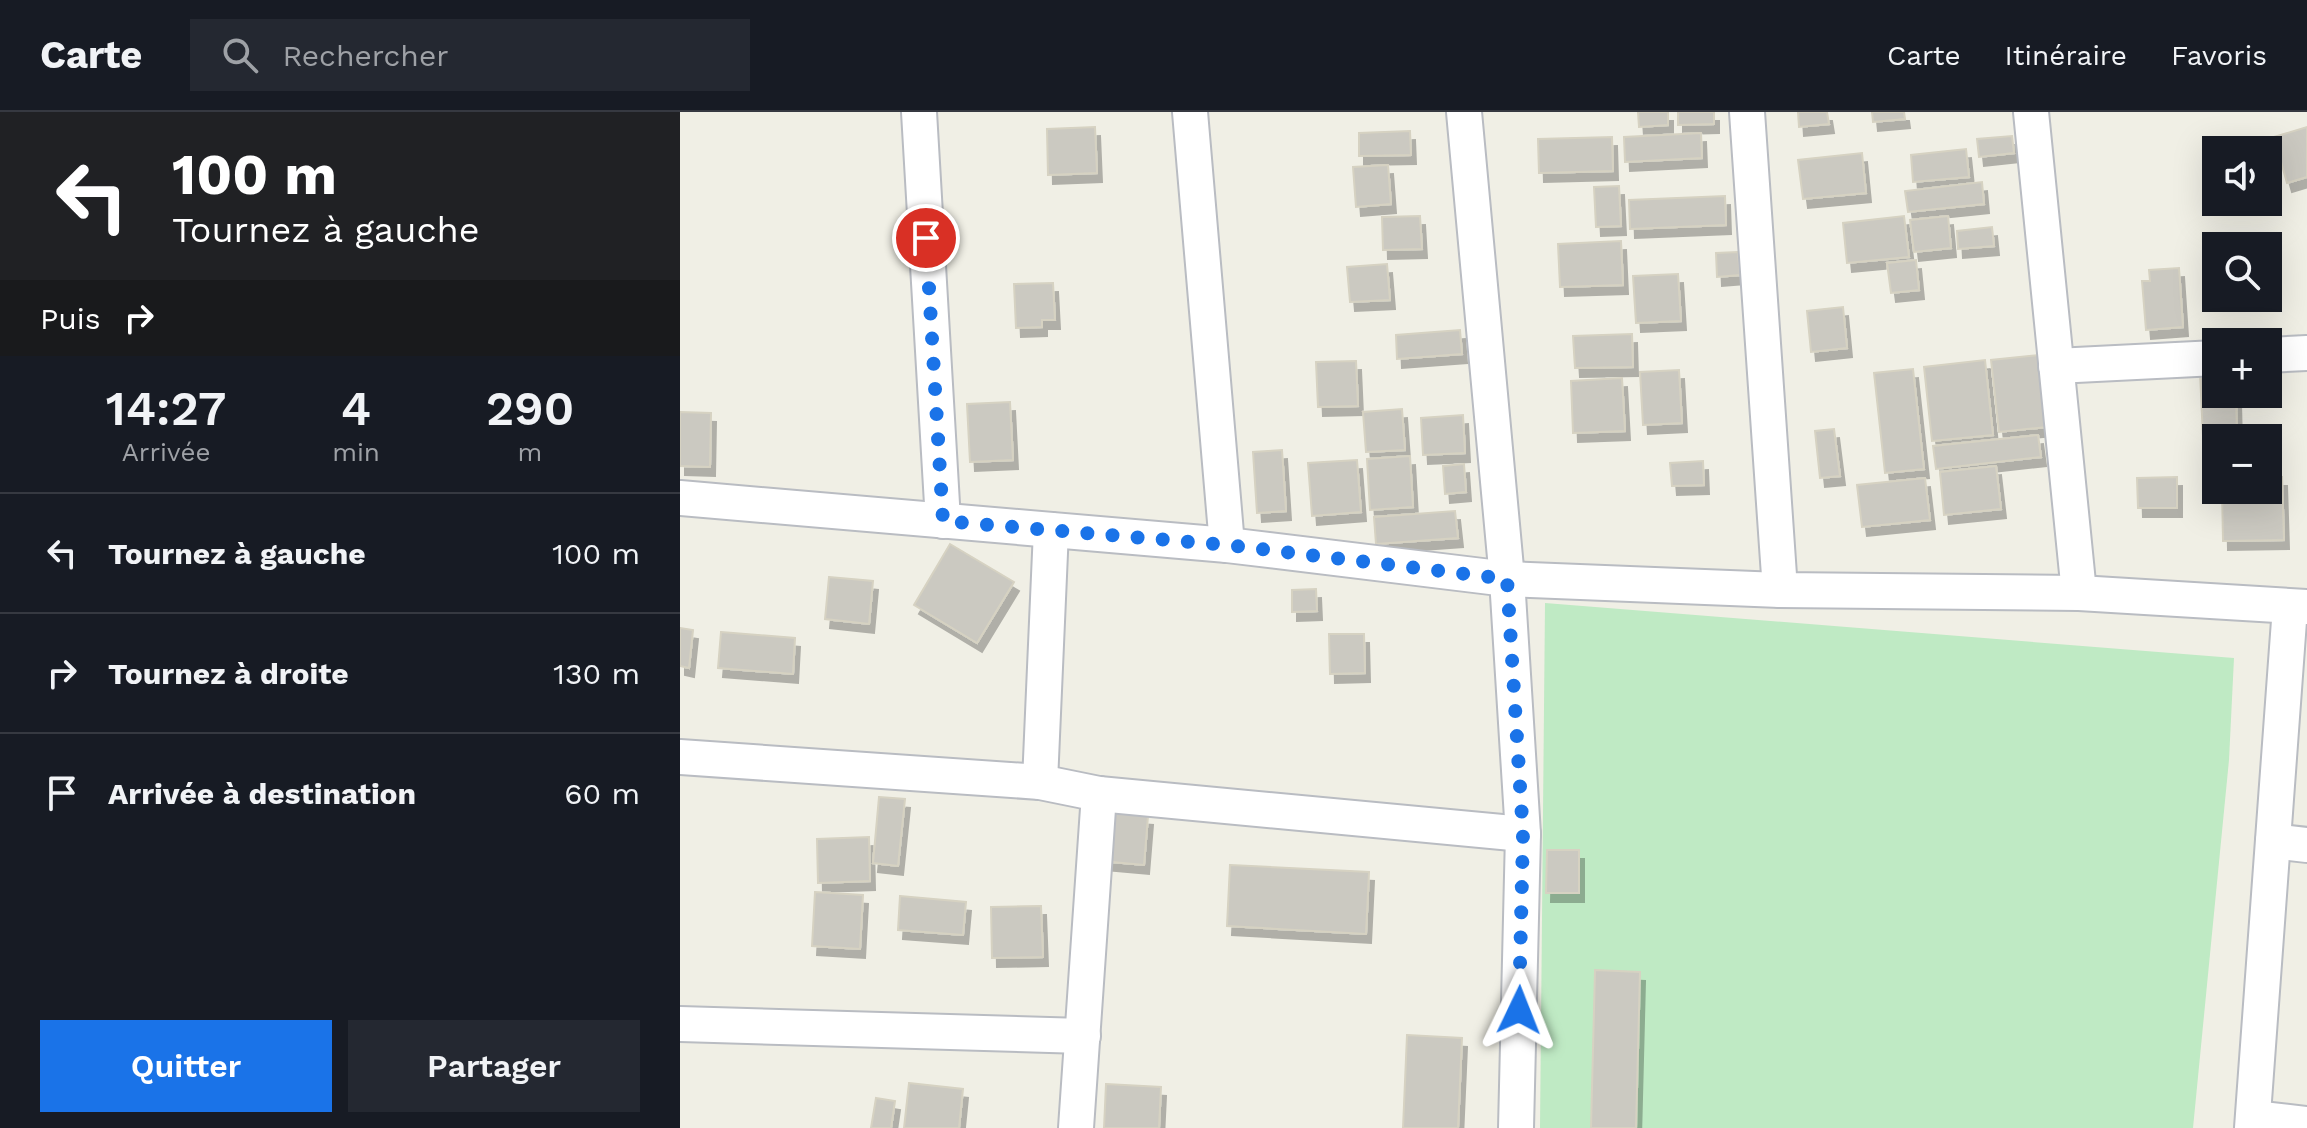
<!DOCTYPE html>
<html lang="fr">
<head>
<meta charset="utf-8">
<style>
  body { margin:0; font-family:"Work Sans",sans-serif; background:#242831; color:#f1f3f6; height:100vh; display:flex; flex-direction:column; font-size:30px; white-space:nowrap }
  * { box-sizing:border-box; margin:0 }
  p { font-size:26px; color:#9ea1a6 }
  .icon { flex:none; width:44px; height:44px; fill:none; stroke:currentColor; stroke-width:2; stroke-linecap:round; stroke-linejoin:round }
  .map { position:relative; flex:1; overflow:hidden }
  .drawer { display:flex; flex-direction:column; background:#171b24; width:680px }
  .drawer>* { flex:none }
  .banner { background:#202124; color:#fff; overflow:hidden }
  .tools { position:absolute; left:1522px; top:24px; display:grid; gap:16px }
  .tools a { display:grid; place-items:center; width:80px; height:80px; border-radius:0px; background:#171b24; box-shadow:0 8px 32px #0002; font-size:40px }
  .pin { position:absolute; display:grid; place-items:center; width:68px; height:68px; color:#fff; margin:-34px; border:4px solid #fff; border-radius:50%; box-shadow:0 2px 8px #0007 }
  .me { position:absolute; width:88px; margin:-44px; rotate:2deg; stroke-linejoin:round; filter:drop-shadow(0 0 6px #0008) }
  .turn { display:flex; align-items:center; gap:28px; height:168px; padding:0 40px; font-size:36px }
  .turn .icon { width:104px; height:104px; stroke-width:2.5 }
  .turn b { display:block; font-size:56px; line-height:68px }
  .then { display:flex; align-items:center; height:76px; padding:0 40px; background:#0003; gap:16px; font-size:30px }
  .eta { display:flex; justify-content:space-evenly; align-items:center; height:136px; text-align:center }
  .eta b { font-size:48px; font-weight:600; line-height:56px }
  .button { display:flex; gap:16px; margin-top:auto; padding:16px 40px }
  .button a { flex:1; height:92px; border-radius:0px; background:#1a73e8; color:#fff; font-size:32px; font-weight:600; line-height:92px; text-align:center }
  .button a+a { background:#242831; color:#f1f3f6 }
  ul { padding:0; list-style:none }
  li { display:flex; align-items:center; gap:24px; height:120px; padding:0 40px; border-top:2px solid #363941 }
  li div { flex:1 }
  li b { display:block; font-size:30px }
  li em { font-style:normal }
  header { display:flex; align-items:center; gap:48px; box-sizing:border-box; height:112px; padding:0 40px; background:#171b24; border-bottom:2px solid #363941 }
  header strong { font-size:38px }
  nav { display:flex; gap:44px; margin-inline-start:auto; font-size:28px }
  .search { width:560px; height:72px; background:#242831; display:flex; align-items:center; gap:20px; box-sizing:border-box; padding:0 28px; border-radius:0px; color:#9ea1a6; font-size:30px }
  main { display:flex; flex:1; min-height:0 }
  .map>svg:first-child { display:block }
</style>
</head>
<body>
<header>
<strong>Carte</strong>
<div class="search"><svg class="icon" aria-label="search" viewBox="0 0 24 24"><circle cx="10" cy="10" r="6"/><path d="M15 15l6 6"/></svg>Rechercher</div>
<nav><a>Carte</a><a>Itinéraire</a><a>Favoris</a></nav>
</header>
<main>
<section class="drawer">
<div class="banner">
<div class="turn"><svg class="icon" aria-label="left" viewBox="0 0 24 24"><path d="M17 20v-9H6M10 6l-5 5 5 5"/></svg><div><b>100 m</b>Tournez à gauche</div></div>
<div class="then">Puis<svg class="icon" aria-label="right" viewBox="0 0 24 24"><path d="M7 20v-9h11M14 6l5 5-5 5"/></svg></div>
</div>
<div class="eta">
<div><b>14:27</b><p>Arrivée</p></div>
<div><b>4</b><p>min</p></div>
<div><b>290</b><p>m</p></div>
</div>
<ul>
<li><svg class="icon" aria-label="left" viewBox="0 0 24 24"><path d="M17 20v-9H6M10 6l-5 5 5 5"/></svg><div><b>Tournez à gauche</b></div><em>100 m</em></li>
<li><svg class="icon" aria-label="right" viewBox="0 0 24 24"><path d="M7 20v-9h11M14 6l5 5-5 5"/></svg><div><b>Tournez à droite</b></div><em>130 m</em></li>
<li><svg class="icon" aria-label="arrive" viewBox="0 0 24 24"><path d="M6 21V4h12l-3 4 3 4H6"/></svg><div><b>Arrivée à destination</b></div><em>60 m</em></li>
</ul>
<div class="button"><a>Quitter</a><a>Partager</a></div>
</section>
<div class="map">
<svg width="1627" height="1016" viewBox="0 0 1627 1016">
  <defs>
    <filter id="shadow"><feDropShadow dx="5" dy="9" stdDeviation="0" flood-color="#0004"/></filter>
  </defs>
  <rect width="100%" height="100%" fill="#f0efe5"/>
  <!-- green -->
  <path fill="#bfeac4" d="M865,491L1554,546L1549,648L1513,1016H860Z"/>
  <!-- building -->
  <g fill="#cbc9c1" stroke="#d6d2c2" stroke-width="2" filter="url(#shadow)">
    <path d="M958,0H988V13L959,15Z"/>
    <path d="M998,0H1034V12L998,13Z"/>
    <path d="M1118,0H1147L1149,12L1119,15Z"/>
    <path d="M1192,0H1224L1225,7L1193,10Z"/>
    <path d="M415,15L417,61L368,63L367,17Z"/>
    <path d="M1627,15V65L1607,71L1594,25Z"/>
    <path d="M730,19L731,43L679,44V21Z"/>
    <path d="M1021,21L1022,46L945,50L944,25Z"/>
    <path d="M1332,24L1334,41L1299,45L1297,27Z"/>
    <path d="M932,25L933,59L859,61L858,27Z"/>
    <path d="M1286,37L1289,65L1233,70L1231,43Z"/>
    <path d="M1182,41L1186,81L1123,87L1118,48Z"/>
    <path d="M708,53L711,92L676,95L673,55Z"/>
    <path d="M1302,70L1304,92L1228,100L1225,79Z"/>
    <path d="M939,74L941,114L916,115L914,75Z"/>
    <path d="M1045,84L1046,113L950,117L949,88Z"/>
    <path d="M740,104L742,137L703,138L702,105Z"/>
    <path d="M1224,104L1229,145L1167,151L1163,111Z"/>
    <path d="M1268,104L1271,136L1234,140L1230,108Z"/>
    <path d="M1312,115L1314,134L1278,137L1277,119Z"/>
    <path d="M941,129L943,173L880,175L878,132Z"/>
    <path d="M1058,140L1060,163L1037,165L1036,141Z"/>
    <path d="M1236,148L1239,178L1211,181L1207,151Z"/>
    <path d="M707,152L710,188L670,190L667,155Z"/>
    <path d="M1499,156L1503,215L1466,218L1462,169H1470L1469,158Z"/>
    <path d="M998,162L1001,209L956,211L953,164Z"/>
    <path d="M373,171L375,208H362V215L336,216L334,172Z"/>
    <path d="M1163,195L1167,236L1131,240L1127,199Z"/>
    <path d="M780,218L782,242L717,247L716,223Z"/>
    <path d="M952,222L953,255L895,256L893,224Z"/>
    <path d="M1359,243L1367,315L1319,320L1311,248Z"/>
    <path d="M1305,248L1313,323L1252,329L1244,255Z"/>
    <path d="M676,249L678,294L638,295L636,250Z"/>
    <path d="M1233,257L1244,357L1205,361L1194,261Z"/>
    <path d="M999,258L1002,311L963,313L960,260Z"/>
    <path d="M1520,261H1536V282H1556L1557,324L1523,325Z"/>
    <path d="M942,266L945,319L893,321L891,269Z"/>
    <path d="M330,290L333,348L290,350L287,292Z"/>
    <path d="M722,297L725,338L686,340L683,300Z"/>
    <path d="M0,300L31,301L30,355L0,354Z"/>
    <path d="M783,303L785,341L743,343L741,306Z"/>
    <path d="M1154,317L1160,364L1140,366L1135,319Z"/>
    <path d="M1358,323L1361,345L1256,357L1253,334Z"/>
    <path d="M602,338L606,399L577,401L573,340Z"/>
    <path d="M730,344L733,395L690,398L687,347Z"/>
    <path d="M677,348L681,400L632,404L628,351Z"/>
    <path d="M1023,349L1024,373L992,374L990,351Z"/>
    <path d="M784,352L786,380L765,382L763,354Z"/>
    <path d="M1316,354L1321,397L1264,403L1260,360Z"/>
    <path d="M1497,365V396H1458L1457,366Z"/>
    <path d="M1588,365H1602L1604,428L1543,429L1542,378H1588Z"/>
    <path d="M1245,366L1250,408L1182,415L1177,373Z"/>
    <path d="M775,399L778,426L696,432L694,405Z"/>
    <path d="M270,432L334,470L297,531L234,493Z"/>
    <path d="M149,465L193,469L189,512L145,507Z"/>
    <path d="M636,477L637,499L612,500V478Z"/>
    <path d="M0,516L13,518L9,556L0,554Z"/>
    <path d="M41,520L115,526L113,562L38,556Z"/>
    <path d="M649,522H684L685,561L650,562Z"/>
    <path d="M199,685L225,687L218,754L193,751Z"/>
    <path d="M425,701L468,704L464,753L421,749Z"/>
    <path d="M189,725L190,769L138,771L137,727Z"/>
    <path d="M867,738H899V781H866Z"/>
    <path d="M550,753L689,760L686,822L547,814Z"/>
    <path d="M135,780L183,783L180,837L132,834Z"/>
    <path d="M220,784L286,790L283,823L218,818Z"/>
    <path d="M361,794L363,845L312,846L311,795Z"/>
    <path d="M915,858L960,860L956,1016H911Z"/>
    <path d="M727,923L782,926L778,1016H723Z"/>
    <path d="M229,971L283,977L279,1016H224Z"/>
    <path d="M426,972L481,975L479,1016H424Z"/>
    <path d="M196,986L215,989L211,1016H191Z"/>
  </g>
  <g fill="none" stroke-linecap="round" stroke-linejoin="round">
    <defs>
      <g id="minor">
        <path d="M239,0L263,409"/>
        <path d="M510,0L547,433"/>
        <path d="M784,0L827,467L843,722L836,1016"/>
        <path d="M1067,0L1100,478"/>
        <path d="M1351,0L1399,481"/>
        <path d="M1588,243L1627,241"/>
        <path d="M1376,254L1536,246"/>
        <path d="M0,386L547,433L827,467L1100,478L1399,481L1627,495"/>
        <path d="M0,645L360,670L419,682L843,722"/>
        <path d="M360,670L371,418"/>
        <path d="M1593,729L1627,733"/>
        <path d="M0,912L403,924"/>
        <path d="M1573,1006L1627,1012"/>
        <path d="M396,1016L419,682"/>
        <path d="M1572,1016L1610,495"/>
      </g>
    </defs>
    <!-- minor casing -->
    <use href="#minor" stroke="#b9bcc2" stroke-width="38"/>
    <!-- minor -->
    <use href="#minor" stroke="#fff" stroke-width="34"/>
  </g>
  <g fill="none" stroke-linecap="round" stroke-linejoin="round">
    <!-- route -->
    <path stroke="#1a73e8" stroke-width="14" stroke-dasharray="0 25.2" d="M246,126L263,409L547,433L827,467L843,722L839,898"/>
  </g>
</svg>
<div class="tools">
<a><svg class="icon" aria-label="sound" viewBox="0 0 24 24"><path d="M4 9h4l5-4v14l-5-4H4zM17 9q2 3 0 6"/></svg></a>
<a><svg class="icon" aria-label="search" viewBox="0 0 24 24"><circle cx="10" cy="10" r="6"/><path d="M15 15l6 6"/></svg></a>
<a>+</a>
<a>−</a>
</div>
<div class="pin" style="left:246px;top:126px;background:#d93025"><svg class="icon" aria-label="arrive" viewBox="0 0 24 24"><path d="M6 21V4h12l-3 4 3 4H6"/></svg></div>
<svg class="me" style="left:839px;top:898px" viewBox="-20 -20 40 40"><path d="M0-17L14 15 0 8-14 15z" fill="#1a73e8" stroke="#fff" stroke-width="4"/></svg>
</div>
</main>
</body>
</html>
